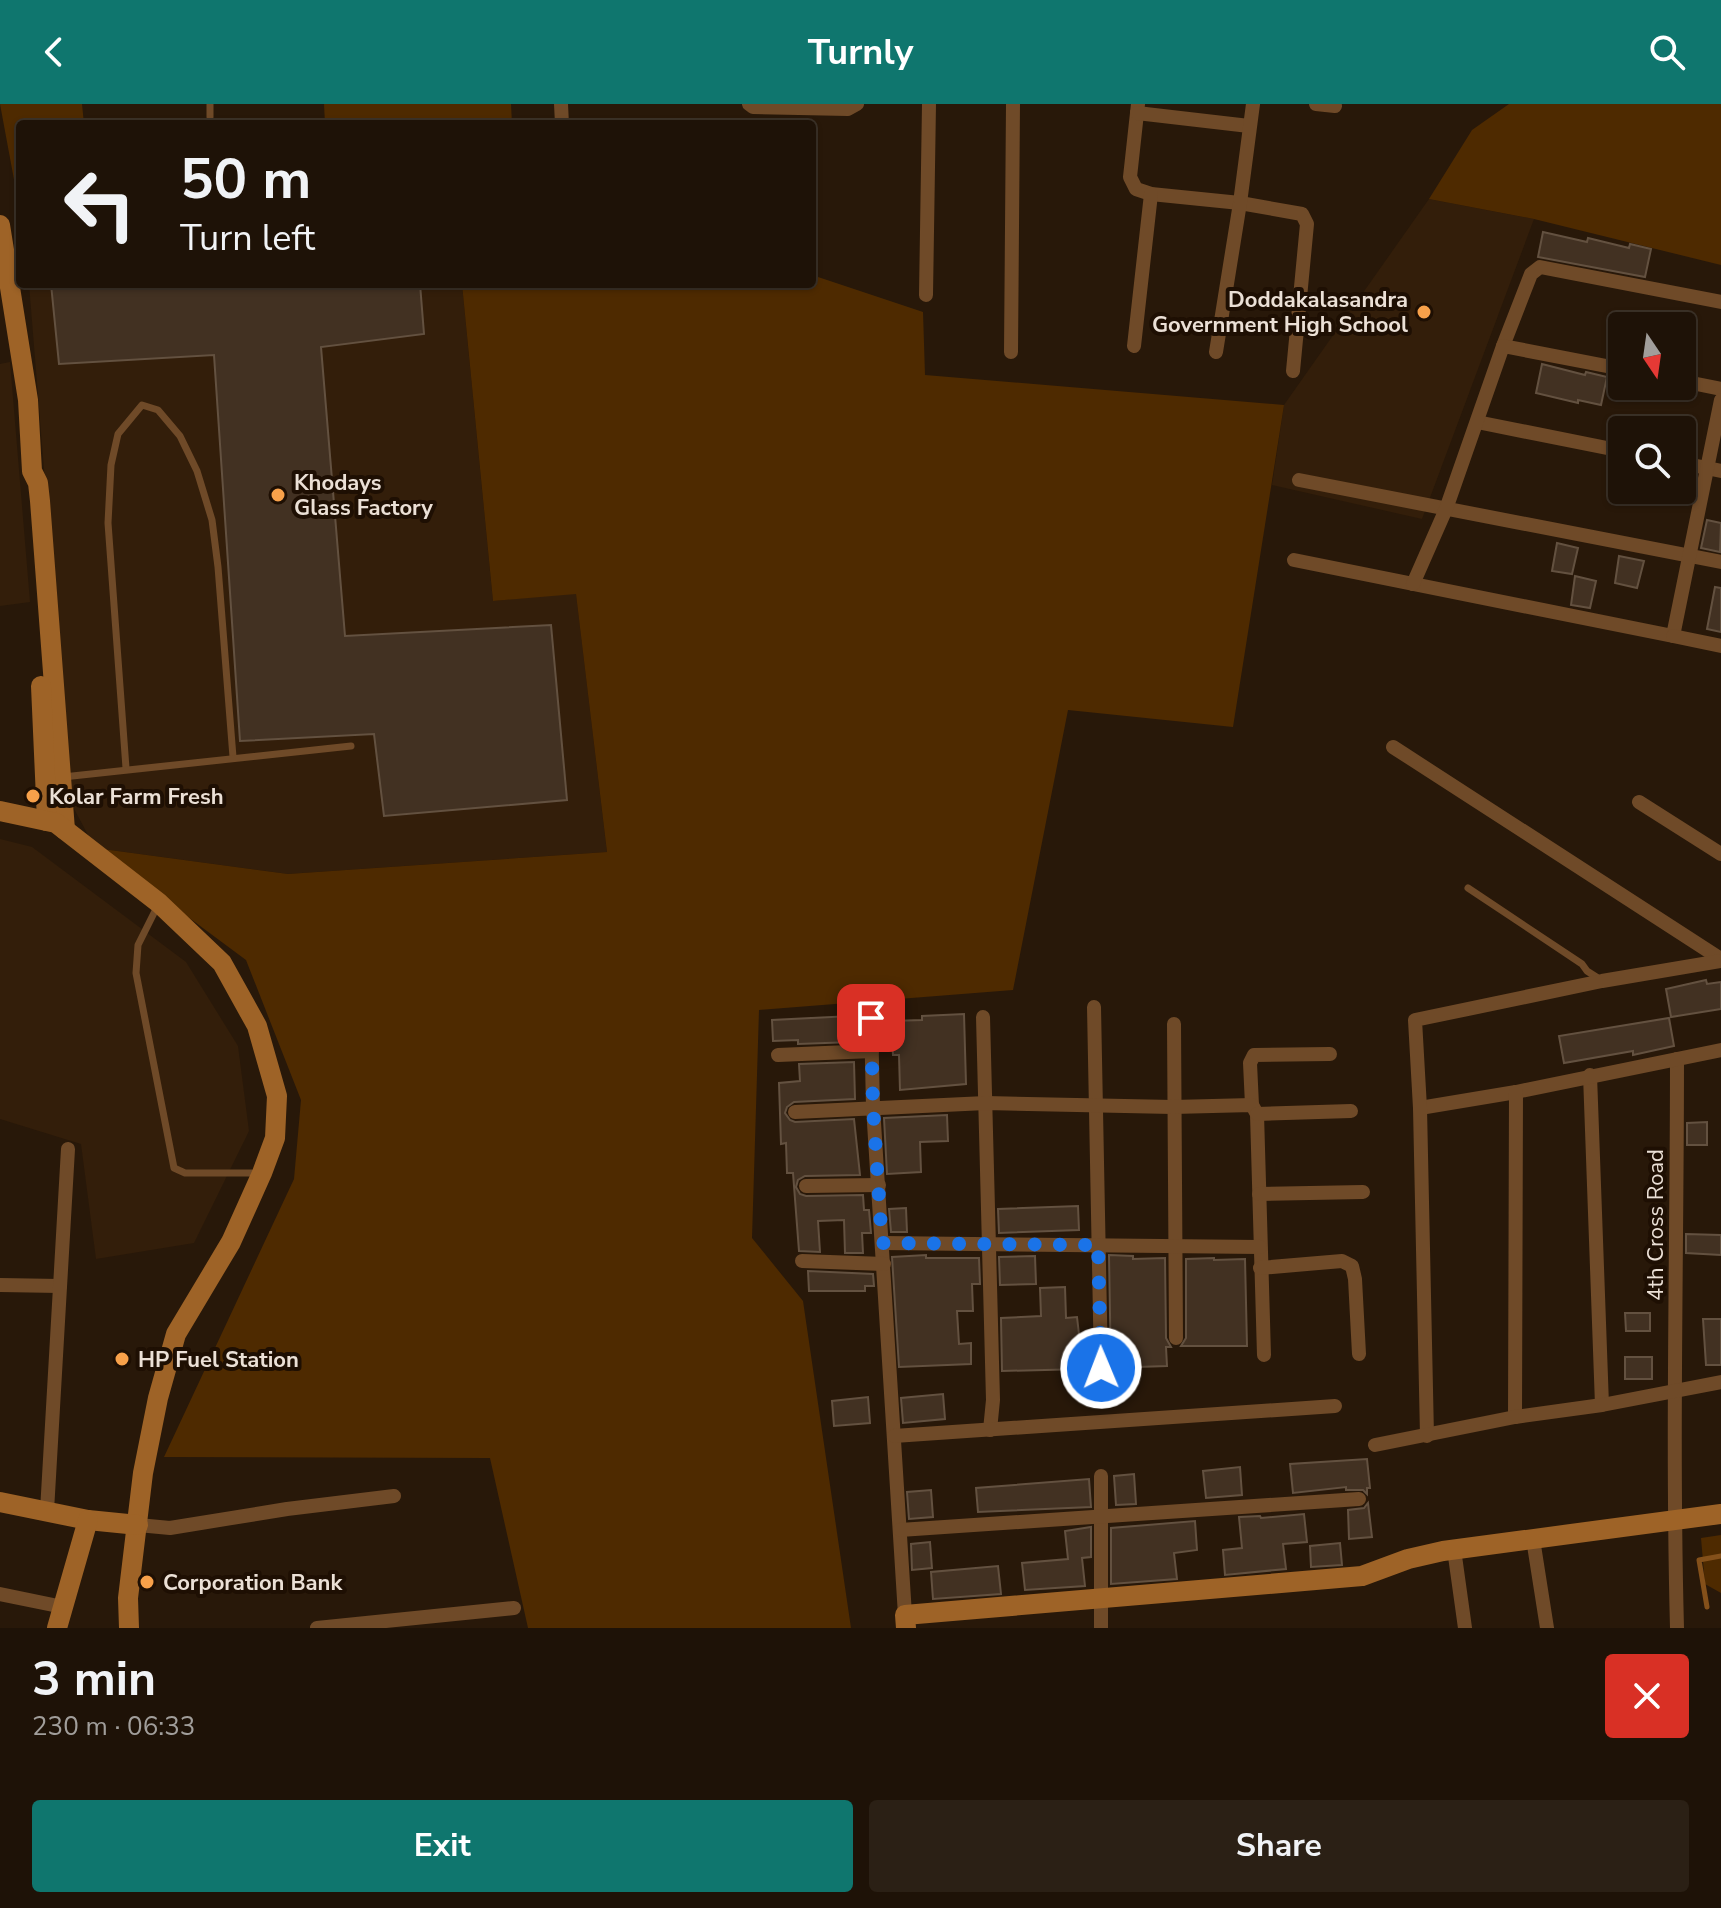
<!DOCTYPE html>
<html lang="en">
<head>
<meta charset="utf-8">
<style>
  body { margin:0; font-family:"Nunito Sans",sans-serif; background:#2b2015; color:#f1f3f6; height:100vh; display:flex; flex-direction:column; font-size:30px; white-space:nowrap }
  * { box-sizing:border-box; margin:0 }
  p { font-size:26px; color:#a19e9b }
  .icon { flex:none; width:44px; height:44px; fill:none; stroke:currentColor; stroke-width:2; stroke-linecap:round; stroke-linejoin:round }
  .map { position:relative; height:1524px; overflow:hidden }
  .sheet { display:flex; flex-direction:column; background:#1e1207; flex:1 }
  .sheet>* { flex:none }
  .banner { position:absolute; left:16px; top:16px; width:800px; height:168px; border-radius:8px; box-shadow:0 2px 6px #0004,0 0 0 2px #3c3228; background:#1e1207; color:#f1f3f6; overflow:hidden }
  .needle { width:52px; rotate:167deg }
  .tools { position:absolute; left:1608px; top:208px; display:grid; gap:16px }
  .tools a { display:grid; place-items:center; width:88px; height:88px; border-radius:8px; background:#1e1207; box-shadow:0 2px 6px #0004,0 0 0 2px #3c3228; font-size:40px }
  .pin { position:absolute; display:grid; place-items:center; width:68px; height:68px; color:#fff; margin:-34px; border-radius:16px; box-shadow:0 4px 12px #0006 }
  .me { position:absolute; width:88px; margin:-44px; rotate:359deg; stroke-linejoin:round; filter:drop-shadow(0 0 6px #0008) }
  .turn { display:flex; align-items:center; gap:28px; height:168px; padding:0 32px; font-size:36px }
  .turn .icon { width:104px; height:104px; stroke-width:2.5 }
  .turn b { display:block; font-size:56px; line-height:68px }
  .round { display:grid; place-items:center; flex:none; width:84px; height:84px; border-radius:8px; background:#2b2015 }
  .headline { display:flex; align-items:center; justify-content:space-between; height:136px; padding:0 32px }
  h1 { font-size:48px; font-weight:700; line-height:60px }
  .cta { display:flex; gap:16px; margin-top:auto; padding:16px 32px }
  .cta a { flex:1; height:92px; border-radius:8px; background:#0f766e; color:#fff; font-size:32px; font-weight:700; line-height:92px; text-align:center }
  .cta a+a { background:#2b2015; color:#f1f3f6 }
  header { display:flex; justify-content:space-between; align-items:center; height:104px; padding:0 32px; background:#0f766e; color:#fff; font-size:36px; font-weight:700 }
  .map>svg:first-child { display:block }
</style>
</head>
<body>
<header><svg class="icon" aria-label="back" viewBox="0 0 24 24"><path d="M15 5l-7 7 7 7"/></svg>Turnly<svg class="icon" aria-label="search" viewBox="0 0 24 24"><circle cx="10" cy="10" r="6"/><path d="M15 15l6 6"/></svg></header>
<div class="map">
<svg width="1721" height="1524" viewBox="0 0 1721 1524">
  <rect width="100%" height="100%" fill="#281809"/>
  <!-- built -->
  <g fill="#331e0a">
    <path d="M1429,95L1534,115L1422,415L1272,381L1284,301Z"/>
    <path d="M29,180H462L493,497L576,489L607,748L288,770L95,744L71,699Z"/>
    <path d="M10,258L30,498L0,502V260Z"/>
    <path d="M0,735L32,743L186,858L238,942L249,1027L194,1139L96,1155L81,1040L0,1015Z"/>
  </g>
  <!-- green -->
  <g fill="#4e2a00">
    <path d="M0,0H82L84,20H20V108Z"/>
    <path d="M324,0H511L512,20H325Z"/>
    <path d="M1509,0H1721V161L1534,115L1429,95L1472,26Z"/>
    <path d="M812,171L923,208L925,271L1284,301L1233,623L1068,606L1013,886L759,906L752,1134L803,1197L851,1524H528L490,1354L164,1353L294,1075L301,996L246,856L95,744L288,770L607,748L576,490L493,497L462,180H812Z"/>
    <path d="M1721,1431V1489L1705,1480L1701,1434Z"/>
  </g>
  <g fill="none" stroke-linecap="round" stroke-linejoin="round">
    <!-- stream -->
    <path stroke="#84501a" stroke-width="5" d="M1707,1503L1699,1456L1721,1452"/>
  </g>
  <!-- building -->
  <g fill="#423122" stroke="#635140" stroke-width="2">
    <path d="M1543,128L1587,138L1588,134L1629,144L1630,140L1651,145L1645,173L1538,153Z"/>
    <path d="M51,180H420L424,230L321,243L345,532L551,521L567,696L384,712L374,630L240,637L214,251L59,260Z"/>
    <path d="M1542,260L1585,271L1586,268L1607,273L1601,301L1578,296V299L1536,289Z"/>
    <path d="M1707,416L1721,419L1720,448L1701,444Z"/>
    <path d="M1557,439L1578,444L1572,470L1552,467Z"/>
    <path d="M1619,452L1644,457L1637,484L1615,479Z"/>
    <path d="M1575,472L1596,477L1590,504L1571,501Z"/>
    <path d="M1715,483L1721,484V528L1707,525Z"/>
    <path d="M1706,876L1707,880L1721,878V905L1671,913L1666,885Z"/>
    <path d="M964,910L966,980L900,986L899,951H893L891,917L922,916V912Z"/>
    <path d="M851,912L853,938L798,940V936L773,937L772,916Z"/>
    <path d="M1669,914L1674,942L1633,951V947L1564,959L1559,932Z"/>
    <path d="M854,958L855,995L794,998L787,1003L785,1009L790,1016L795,1018L854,1015L860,1071L805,1072L798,1076L796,1083L800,1090L806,1092L863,1091L864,1106H869L871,1129H862L863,1149H845L844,1116L818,1117L820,1148L799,1147L793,1069H787L786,1039L781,1040L779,979L800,977L799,960Z"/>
    <path d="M947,1011L948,1037L920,1038L921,1068L887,1070L884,1014Z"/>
    <path d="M1707,1018V1041H1687V1019Z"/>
    <path d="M1078,1102L1079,1126L999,1129L998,1105Z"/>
    <path d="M906,1104L907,1128H891L889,1105Z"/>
    <path d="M1686,1130L1721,1131V1151L1686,1149Z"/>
    <path d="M926,1151V1154H979L980,1180H972L973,1207H957L959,1240L971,1239V1260L899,1263L892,1153Z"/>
    <path d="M1109,1151L1133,1152V1155L1165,1154L1166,1234L1171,1243H1166L1167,1262L1137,1263V1267L1111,1268Z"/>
    <path d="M1035,1152L1036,1180L1000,1181L999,1153Z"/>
    <path d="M1214,1154V1156L1245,1155L1247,1242H1181L1186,1234V1155Z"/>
    <path d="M808,1167L873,1170L874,1182H865V1187H809Z"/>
    <path d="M1065,1183L1066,1214L1077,1213L1083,1265L1002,1267L1001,1214L1041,1212L1040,1184Z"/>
    <path d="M1625,1209H1650V1227H1626Z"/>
    <path d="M1703,1215H1721V1261H1706Z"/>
    <rect x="1625" y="1253" width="27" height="22"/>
    <path d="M943,1290L945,1315L903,1319L901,1294Z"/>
    <path d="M868,1293L870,1319L834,1322L832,1297Z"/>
    <path d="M1367,1355L1370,1384H1367V1390L1363,1386H1346V1383L1293,1389L1290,1360Z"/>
    <path d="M1240,1363L1242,1391L1206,1394L1203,1367Z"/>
    <path d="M1134,1370L1136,1400L1116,1401L1114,1372Z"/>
    <path d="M1089,1375L1091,1403L978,1408L976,1384Z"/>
    <path d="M931,1386L933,1413L909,1415L907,1388Z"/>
    <path d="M1368,1399L1372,1433L1349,1435L1348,1406L1364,1404Z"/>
    <path d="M1304,1410L1307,1438L1283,1440L1286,1465L1225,1471L1223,1446L1242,1444L1239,1413L1260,1412L1261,1414Z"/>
    <path d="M1195,1417L1197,1446L1174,1449L1177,1475L1111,1480V1424Z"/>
    <path d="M1091,1423V1453L1082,1454L1085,1482L1025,1486L1022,1459L1068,1455L1065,1427Z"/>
    <path d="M930,1438L932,1464L912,1466L911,1440Z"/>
    <path d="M1340,1439L1342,1461L1311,1463L1310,1442Z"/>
    <path d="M998,1462L1001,1490L933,1495L931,1468Z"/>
  </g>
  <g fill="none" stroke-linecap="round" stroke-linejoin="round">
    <!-- lane -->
    <g stroke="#6f4a28" stroke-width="7">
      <path d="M210,0V13"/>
      <path d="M126,664L108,419L111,361L118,330L142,301L158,306L180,332L197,367L212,416L218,463L233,653"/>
      <path d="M63,673L351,642"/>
      <path d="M1468,784L1582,860L1587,867L1601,876"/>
      <path d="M158,801L138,841L136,869L174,1064L185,1069H261"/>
    </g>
    <!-- street -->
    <g stroke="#6f4a28" stroke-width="14">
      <path d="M561,0L562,20"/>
      <path d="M749,0L753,3L848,5L857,0"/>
      <path d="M1138,0L1130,73L1136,85L1151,90L1240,99L1302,110L1307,120L1293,267"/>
      <path d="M1316,0L1335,2"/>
      <path d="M1137,9L1249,22"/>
      <path d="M926,191L929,0"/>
      <path d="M1134,242L1151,90"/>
      <path d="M1503,242L1531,170L1540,163L1721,198"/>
      <path d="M1011,248L1013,0"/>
      <path d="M1216,248L1240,99L1253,0"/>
      <path d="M1682,277L1721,285"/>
      <path d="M1477,318L1622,347"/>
      <path d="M1682,359L1721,367"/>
      <path d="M1299,376L1721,458"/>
      <path d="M1294,456L1673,532L1721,296"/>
      <path d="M1413,480L1446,405L1503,242L1622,265"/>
      <path d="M1673,532L1721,542"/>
      <path d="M1393,643L1721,855"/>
      <path d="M1639,698L1721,750"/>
      <path d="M1094,903L1101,1264"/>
      <path d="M983,913L993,1296L990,1326"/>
      <path d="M871,914L873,1003L905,1511"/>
      <path d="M1174,920L1176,1234"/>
      <path d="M778,951L872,947"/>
      <path d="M1677,955C1677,1145 1672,1335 1677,1524"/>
      <path d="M1590,971L1602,1301"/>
      <path d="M1252,1001L1250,959L1254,951L1330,950"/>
      <path d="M1420,1004L1516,988L1721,946"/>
      <path d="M795,1008L986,999L1173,1003L1252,1001L1257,1010L1264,1251"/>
      <path d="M1257,1010L1351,1007"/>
      <path d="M806,1082L879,1081"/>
      <path d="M1259,1090L1363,1088"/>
      <path d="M882,1139L1260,1143"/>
      <path d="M802,1157L884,1160"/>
      <path d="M1260,1164L1342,1157L1352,1162L1355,1175L1359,1250"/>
      <path d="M0,1181L60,1182"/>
      <path d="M1515,1313L1516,988"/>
      <path d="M894,1332L1335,1302"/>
      <path d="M1427,1332L1420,1004L1415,916L1602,877L1721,857"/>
      <path d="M1375,1341L1515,1313L1602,1301L1721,1278"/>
      <path d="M1101,1372V1524"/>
      <path d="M47,1407L68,1045"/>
      <path d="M138,1421L170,1424L287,1405L394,1392"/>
      <path d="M900,1426L1359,1395"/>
      <path d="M1533,1435L1547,1524"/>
      <path d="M1454,1445L1465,1524"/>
      <path d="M0,1490L63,1503"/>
      <path d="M317,1524L514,1504"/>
    </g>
    <!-- secondary -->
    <g stroke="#9e6327" stroke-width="20">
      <path d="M0,121L28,296L32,367L38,379L40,397L65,726"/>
      <path d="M41,582L47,717"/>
      <path d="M0,707L56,719L159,799L222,859L257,922L277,992L275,1034L262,1069L231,1138L176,1230L158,1294L143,1369L128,1494L129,1524"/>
      <path d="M0,1398L88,1416L138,1421"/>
      <path d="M57,1524L88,1416"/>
      <path d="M906,1524L905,1511L1362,1472L1408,1455L1443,1447L1721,1410"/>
    </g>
  </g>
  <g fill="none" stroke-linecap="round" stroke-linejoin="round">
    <!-- route -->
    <path stroke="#1a73e8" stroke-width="14" stroke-dasharray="0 25.2" d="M871,914L873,1003L882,1139L1098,1141L1101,1264"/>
  </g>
  <!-- markers -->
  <g fill="#f8a14a" stroke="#1e0f03" stroke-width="3">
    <circle cx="1424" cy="208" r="8"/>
    <circle cx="278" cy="391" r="8"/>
    <circle cx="33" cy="692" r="8"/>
    <circle cx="122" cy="1255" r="8"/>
    <circle cx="147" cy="1478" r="8"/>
  </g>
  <g text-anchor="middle" stroke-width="8" stroke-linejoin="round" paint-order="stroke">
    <!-- poi labels -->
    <g font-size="22" font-weight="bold" fill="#ebe0d6" stroke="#1e0f03" text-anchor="start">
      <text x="1408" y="203" text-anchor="end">Doddakalasandra<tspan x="1408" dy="25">Government High School</tspan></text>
      <text x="294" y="386">Khodays<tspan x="294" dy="25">Glass Factory</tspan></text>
      <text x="49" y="700">Kolar Farm Fresh</text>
      <text x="138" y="1263">HP Fuel Station</text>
      <text x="163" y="1486">Corporation Bank</text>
    </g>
    <!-- street labels -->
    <g font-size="22" fill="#ebe0d6" stroke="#1e0f03">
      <text transform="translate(1655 1121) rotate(-90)" y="8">4th Cross Road</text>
    </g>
  </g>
</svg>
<div class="tools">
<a><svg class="needle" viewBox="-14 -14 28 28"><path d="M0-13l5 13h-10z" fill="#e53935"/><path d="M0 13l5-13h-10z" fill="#a19e9b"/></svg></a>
<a><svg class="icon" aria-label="search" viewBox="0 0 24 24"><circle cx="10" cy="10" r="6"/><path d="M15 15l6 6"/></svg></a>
</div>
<div class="pin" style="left:871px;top:914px;background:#d93025"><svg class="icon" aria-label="arrive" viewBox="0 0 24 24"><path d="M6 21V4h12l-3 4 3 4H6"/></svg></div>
<svg class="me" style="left:1101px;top:1264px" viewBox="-20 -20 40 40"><circle r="17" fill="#1a73e8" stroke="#fff" stroke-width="3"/><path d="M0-11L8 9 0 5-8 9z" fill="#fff"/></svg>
<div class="banner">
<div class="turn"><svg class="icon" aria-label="left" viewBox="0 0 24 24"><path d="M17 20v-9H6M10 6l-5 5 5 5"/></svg><div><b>50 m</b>Turn left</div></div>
</div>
</div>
<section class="sheet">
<div class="headline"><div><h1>3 min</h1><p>230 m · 06:33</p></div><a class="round" style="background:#d93025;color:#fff"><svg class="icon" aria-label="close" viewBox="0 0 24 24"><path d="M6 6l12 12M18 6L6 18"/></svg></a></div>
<div class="cta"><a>Exit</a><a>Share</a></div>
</section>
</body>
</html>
